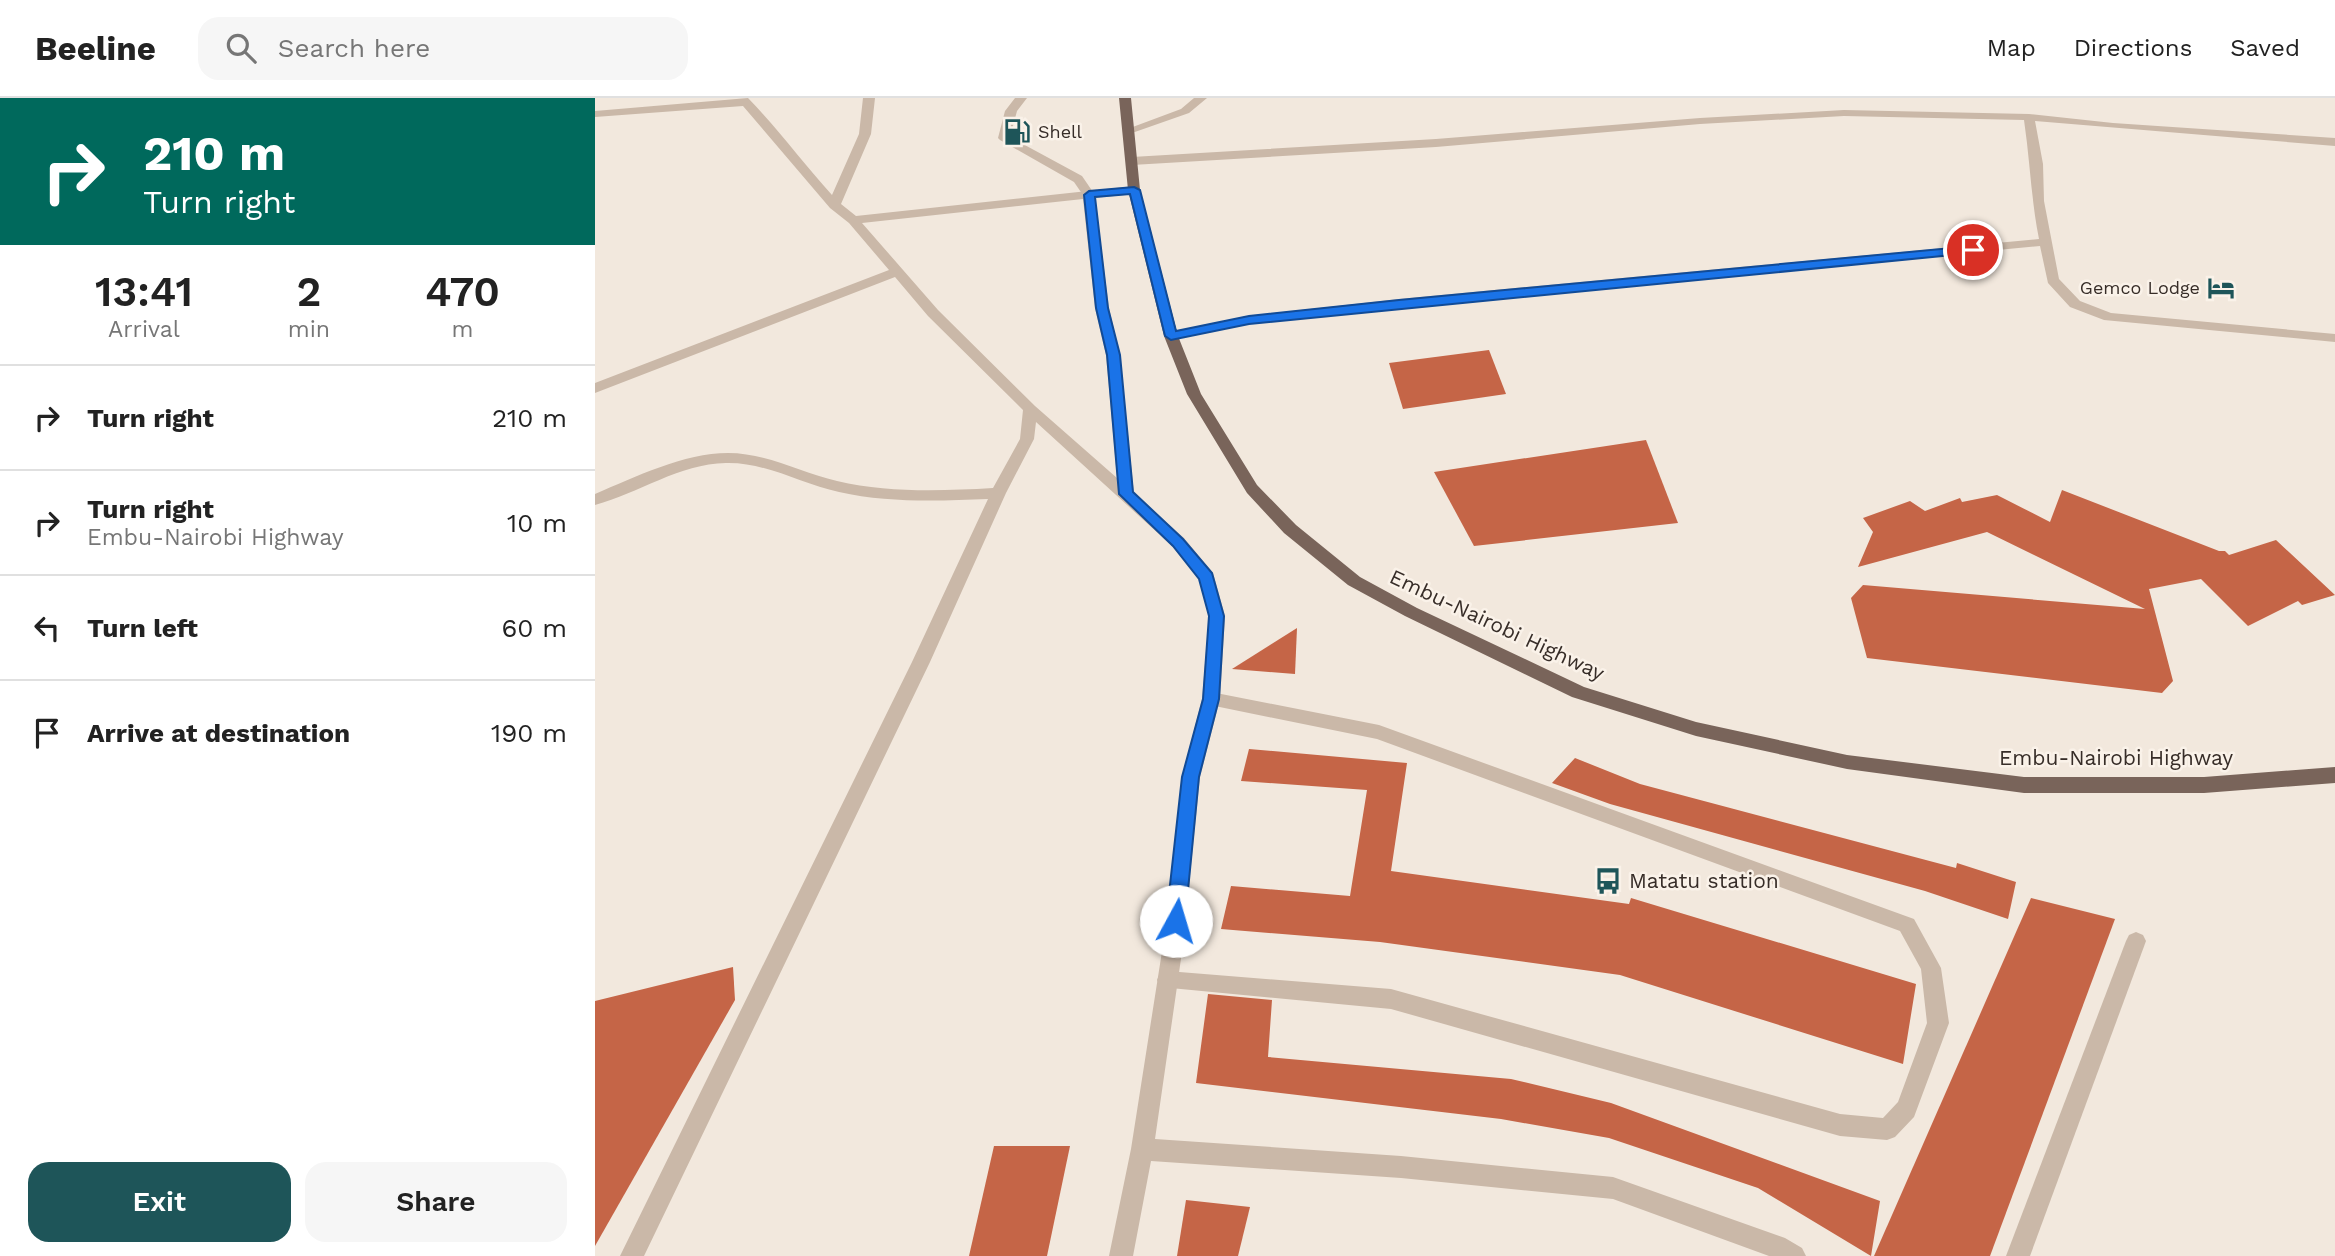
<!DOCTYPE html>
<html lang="en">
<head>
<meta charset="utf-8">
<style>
  body { margin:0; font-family:"Work Sans",sans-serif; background:#f6f6f6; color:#222; height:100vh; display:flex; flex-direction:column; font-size:26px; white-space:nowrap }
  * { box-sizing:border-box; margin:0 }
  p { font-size:23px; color:#767676 }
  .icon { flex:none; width:38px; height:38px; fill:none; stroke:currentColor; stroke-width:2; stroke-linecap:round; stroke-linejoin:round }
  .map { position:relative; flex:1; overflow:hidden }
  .sheet { display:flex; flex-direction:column; background:#fff; width:595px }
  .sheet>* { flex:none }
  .hud { background:#00695c; color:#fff; overflow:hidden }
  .pin { position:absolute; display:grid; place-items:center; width:60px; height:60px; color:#fff; margin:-30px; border:4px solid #fff; border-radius:50%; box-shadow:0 2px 7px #0007 }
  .me { position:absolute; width:77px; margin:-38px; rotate:6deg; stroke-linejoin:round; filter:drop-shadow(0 0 5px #0008) }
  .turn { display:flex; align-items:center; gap:24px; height:147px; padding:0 28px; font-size:32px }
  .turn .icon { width:91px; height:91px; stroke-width:2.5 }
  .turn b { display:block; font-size:49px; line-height:60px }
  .eta { display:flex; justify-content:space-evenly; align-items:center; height:119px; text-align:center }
  .eta b { font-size:42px; font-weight:600; line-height:49px }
  .button { display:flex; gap:14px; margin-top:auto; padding:14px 28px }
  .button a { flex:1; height:80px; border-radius:21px; background:#1e5559; color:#fff; font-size:28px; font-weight:600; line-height:80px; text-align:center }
  .button a+a { background:#f6f6f6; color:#222 }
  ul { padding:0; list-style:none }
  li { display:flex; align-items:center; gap:21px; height:105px; padding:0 28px; border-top:2px solid #e0e0e0 }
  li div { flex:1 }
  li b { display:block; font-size:26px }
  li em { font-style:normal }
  header { display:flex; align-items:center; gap:42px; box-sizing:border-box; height:98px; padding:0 35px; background:#fff; border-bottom:2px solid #e0e0e0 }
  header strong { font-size:33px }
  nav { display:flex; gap:38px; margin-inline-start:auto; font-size:24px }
  .search { width:490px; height:63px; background:#f6f6f6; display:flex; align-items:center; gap:18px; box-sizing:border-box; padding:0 24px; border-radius:21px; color:#767676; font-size:26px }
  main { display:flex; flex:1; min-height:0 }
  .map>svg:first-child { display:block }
</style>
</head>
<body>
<header>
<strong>Beeline</strong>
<div class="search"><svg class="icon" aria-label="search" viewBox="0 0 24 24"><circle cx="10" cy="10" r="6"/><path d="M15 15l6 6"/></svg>Search here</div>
<nav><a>Map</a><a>Directions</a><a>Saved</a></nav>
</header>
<main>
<section class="sheet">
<div class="hud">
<div class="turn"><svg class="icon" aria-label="right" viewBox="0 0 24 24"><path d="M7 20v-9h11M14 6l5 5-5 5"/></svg><div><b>210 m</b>Turn right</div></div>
</div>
<div class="eta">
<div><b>13:41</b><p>Arrival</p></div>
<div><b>2</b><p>min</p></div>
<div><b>470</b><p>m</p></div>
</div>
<ul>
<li><svg class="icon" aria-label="right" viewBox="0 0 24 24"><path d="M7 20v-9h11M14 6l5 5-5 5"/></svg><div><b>Turn right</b></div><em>210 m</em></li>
<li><svg class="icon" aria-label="right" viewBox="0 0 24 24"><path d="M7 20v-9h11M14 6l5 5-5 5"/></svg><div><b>Turn right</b><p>Embu-Nairobi Highway</p></div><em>10 m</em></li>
<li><svg class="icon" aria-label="left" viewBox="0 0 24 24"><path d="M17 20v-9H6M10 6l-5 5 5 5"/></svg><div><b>Turn left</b></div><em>60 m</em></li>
<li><svg class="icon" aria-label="arrive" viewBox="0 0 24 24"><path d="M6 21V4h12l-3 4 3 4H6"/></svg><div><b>Arrive at destination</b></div><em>190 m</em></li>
</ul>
<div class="button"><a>Exit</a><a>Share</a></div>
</section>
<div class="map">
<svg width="1740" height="1158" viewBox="0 0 1740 1158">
  <rect width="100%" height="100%" fill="#f2e8dd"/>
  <!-- building -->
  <g fill="#c56547">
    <path d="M894,252L911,296L808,311L794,265Z"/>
    <path d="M1051,342L1083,425L879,448L839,374Z"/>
    <path d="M1467,392L1624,453H1630L1634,457L1681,442L1740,497L1707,507L1703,503L1653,528L1606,481L1554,491L1578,583L1567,595L1272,560L1256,500L1268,487L1550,511L1392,434L1263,469L1278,434L1268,420L1315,403L1330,413L1365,400L1367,404L1402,397L1455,424Z"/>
    <path d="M702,530L700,576L637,571Z"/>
    <path d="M654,651L812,665L796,773L1034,806L1036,800L1321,886L1308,966L1025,877L785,844L626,831L636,788L755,798L772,692L646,683Z"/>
    <path d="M980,660L1045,686L1361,770L1362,765L1421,784L1413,821L1330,793L1015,706L957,685Z"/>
    <path d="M1436,800L1520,821L1395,1158H1279Z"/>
    <path d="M138,869L140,902L0,1148V903Z"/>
    <path d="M613,896L677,902L673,959L916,981L1016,1005L1285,1103L1276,1158L1163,1090L1014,1040L906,1021L601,985Z"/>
    <path d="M399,1048H475L452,1158H374Z"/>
    <path d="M591,1102L655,1109L643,1158H582Z"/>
  </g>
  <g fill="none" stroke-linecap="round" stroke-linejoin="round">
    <!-- service -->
    <g fill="#cab8a8" fill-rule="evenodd">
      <path d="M420,0H432L422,13L415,39L487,78L500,97L498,100H490L479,84L405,42L403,40L410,13Z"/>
      <path d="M599,0H612L594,15L537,35L527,33L586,11Z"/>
      <path d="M616,594L784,627L1319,821L1346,870L1354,925L1319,1019L1300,1039L1292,1042L1245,1038L796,911L565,889L562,882L565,875L572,873L796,891L1245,1016L1288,1020L1303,1004L1332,925L1326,871L1305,833L782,641L610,606L607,601L610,596Z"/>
      <path d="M1541,834L1548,837L1551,843L1435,1158H1411L1531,843L1534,837Z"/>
    </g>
    <!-- minor -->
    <g fill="#cab8a8" fill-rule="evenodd">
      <path d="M153,0C183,31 208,65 237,97L264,36L268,0H280L276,36L246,106L261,118L539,88L545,92L539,96L500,100L514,210L525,257L539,396L589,440L618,475L630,518L625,601L605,679L588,847L560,1041L806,1058L1018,1079L1190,1140L1207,1150L1211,1158H1174L1018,1101L806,1080L556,1063L538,1158H514L536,1051L568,847L587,679L607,601L614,518L604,481L577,448L441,324L439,341L411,395L335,564L49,1158H25L317,564L393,401C343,403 293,405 244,394C206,386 171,364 131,365C84,366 44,395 0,407V396C40,379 89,355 133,355C172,355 206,375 242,383C293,395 346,393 398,390L425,341L428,312L333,218L300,179L0,295V285L294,172L254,125L235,110L148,8L0,19V13ZM488,101L500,210L511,257L522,380L440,308L343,212L267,125Z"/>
      <path d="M1249,12L1434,16L1518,25L1740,40V48L1440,23L1448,66L1449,103L1464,181L1485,203L1516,215L1740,236V244L1509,222L1475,209L1453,185L1445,148L804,209L654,226L576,242L569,238L576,234L654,218L804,201L1444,141C1436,101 1435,62 1429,22L1249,18L1105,26L841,49L537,67L531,63L537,59L841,41L1105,20Z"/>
    </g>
    <!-- primary -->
    <path fill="#79645a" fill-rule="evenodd" d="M524,0H536L545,92L583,238L606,296L662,387L701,427L765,479L822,510L989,589L1101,624L1252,657L1429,679H1609L1740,669V685L1609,695H1429L1252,671L1101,638L977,599L810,518L753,487L689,435L652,395L592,296L569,238L533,92Z"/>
  </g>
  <!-- route -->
  <path fill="#1a73e8" stroke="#114b97" stroke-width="2" d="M539,89L545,92L581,233L654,218L804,202L1378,148L1384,152L1378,155L654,226L576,242L570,238L535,96L500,99L513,210L525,257L538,394L588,441L617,475L629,518L624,601L604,679L590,823L587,829L581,831L574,829L571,823L587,679L608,601L614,518L604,481L578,448L524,396L512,257L501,210L489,97L494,93Z"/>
  <!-- icons -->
  <defs>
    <symbol id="fuel-bare" viewBox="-9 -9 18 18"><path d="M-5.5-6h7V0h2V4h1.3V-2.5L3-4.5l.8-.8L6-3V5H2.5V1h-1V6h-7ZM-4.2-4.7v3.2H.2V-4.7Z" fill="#1e5559" stroke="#faf2e9" stroke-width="2.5" paint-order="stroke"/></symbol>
    <symbol id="hotel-bare" viewBox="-9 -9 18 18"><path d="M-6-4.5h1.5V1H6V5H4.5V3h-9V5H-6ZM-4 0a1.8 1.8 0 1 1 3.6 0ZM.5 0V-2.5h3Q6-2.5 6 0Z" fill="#1e5559" stroke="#faf2e9" stroke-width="2.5" paint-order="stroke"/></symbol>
    <symbol id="bus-bare" viewBox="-9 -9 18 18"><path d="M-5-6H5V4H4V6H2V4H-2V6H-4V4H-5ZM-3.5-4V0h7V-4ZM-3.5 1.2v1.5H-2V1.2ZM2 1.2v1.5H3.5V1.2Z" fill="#1e5559" stroke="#faf2e9" stroke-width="2.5" paint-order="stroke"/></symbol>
  </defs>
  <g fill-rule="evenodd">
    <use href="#fuel-bare" x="403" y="15" width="38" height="38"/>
    <use href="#hotel-bare" x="1607" y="171" width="38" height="38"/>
    <use href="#bus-bare" x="994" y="764" width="38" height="38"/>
  </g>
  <g text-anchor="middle" stroke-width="5" stroke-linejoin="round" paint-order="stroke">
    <!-- far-poi labels -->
    <g font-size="18" fill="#372d28" stroke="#faf2e9" text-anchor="start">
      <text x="443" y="40">Shell</text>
      <text x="1605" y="196" text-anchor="end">Gemco Lodge</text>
    </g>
    <!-- street labels -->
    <g font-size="21" fill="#372d28" stroke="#faf2e9">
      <text transform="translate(902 527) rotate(25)" y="7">Embu-Nairobi Highway</text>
      <text x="1521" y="667">Embu-Nairobi Highway</text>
    </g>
    <!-- poi labels -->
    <g font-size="21" fill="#372d28" stroke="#faf2e9" text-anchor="start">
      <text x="1034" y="790">Matatu station</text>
    </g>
  </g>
</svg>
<div class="pin" style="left:1378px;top:152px;background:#d93025"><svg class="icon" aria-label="arrive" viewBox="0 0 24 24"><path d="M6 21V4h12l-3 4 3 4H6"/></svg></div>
<svg class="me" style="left:581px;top:823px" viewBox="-20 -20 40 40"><circle r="19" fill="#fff"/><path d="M0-13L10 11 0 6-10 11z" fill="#1a73e8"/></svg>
</div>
</main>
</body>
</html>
